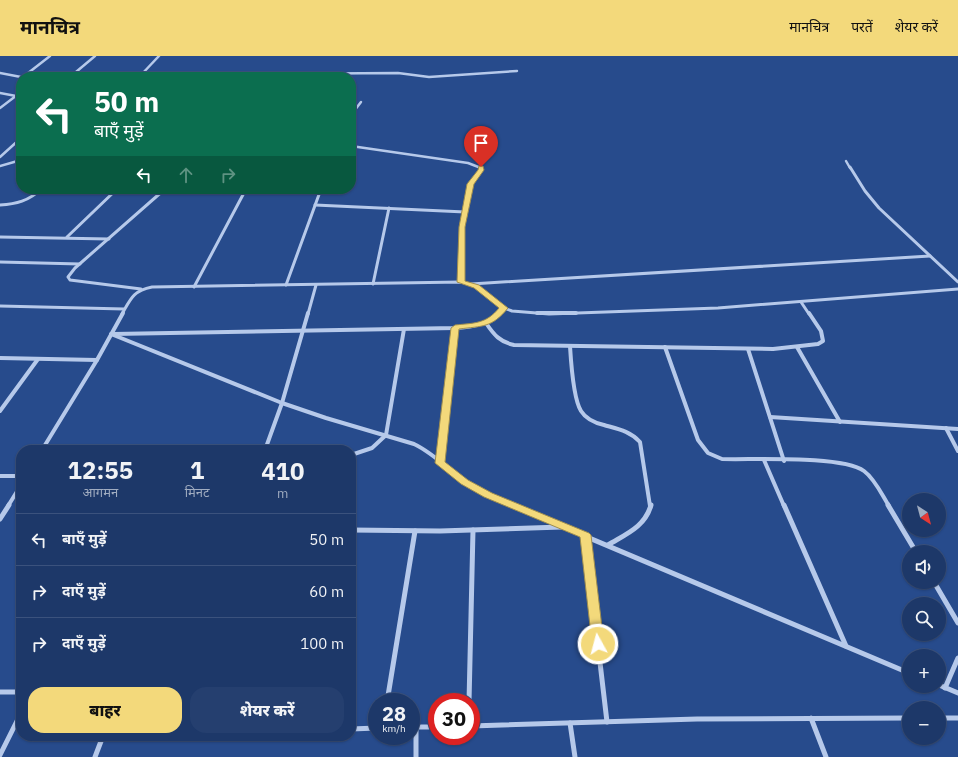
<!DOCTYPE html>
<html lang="hi">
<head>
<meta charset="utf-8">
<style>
  body { margin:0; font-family:"IBM Plex Sans","Noto Sans Devanagari",sans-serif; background:#253f6f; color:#f1f3f6; height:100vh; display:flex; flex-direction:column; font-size:15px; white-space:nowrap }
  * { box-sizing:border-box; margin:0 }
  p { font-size:13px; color:#a0acc0 }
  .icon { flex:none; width:22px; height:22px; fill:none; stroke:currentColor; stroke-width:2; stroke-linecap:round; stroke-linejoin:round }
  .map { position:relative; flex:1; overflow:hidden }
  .panel { position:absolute; left:16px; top:389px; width:340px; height:296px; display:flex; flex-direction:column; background:#1d3869; border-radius:16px; box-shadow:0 1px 3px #0004,0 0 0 1px #3b527d }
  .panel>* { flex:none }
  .guide { position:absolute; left:16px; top:16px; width:340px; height:122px; border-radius:16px; box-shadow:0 1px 3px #0004,0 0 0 1px #3b527d; background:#0b6e4f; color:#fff; overflow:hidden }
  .needle { width:26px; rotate:144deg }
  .fabs { position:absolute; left:902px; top:437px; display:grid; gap:8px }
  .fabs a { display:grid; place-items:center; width:44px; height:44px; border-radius:50%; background:#1d3869; box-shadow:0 1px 3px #0004,0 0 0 1px #3b527d; font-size:20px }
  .speed { position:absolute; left:368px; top:637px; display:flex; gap:8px; font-size:20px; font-weight:700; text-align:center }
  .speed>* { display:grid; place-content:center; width:52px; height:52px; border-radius:50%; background:#1d3869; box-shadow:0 1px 3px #0004,0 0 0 1px #3b527d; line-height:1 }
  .speed small { font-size:10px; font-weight:400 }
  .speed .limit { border:6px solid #d22; background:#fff; color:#111 }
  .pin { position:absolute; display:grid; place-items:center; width:34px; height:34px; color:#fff; margin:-41px -17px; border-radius:50% 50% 50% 0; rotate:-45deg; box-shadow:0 0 4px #0007 }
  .pin .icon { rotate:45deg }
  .me { position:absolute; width:44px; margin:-22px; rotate:353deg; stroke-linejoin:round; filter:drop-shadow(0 0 3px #0008) }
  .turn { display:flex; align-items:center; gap:14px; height:84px; padding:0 12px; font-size:18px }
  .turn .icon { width:52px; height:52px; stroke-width:2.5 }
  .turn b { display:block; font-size:28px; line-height:34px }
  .lanes { display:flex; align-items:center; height:38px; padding:0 12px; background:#0003; justify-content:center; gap:20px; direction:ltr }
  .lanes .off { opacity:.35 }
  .eta { display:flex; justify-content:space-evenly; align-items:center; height:68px; text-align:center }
  .eta b { font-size:24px; font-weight:800; line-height:28px }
  .cta { display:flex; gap:8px; margin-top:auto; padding:8px 12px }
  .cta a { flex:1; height:46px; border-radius:16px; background:#f3d97b; color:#111; font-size:16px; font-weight:800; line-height:46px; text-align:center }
  .cta a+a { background:#253f6f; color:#f1f3f6 }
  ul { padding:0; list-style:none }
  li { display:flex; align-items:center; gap:12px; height:52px; padding:0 12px; border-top:1px solid #3b527d }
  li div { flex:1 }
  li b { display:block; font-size:15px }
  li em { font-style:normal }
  header { display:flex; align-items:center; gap:24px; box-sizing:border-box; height:56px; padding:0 20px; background:#f3d97b; color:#111 }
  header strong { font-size:19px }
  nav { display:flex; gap:22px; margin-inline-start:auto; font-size:14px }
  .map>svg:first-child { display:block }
</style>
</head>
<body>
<header>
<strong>मानचित्र</strong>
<nav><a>मानचित्र</a><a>परतें</a><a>शेयर करें</a></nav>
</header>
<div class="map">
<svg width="958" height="701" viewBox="0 0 958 701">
  <rect width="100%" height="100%" fill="#274b8c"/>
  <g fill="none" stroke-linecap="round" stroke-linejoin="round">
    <!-- minor-far3 -->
    <g stroke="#b6c9ea" stroke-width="2.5">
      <path d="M0,17L21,21"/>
      <path d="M141,19L398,17L429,21L517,15"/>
      <path d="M141,19L159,0"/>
      <path d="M23,21L50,0"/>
      <path d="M70,21L95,0"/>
      <path d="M0,37L16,40"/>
      <path d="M0,52L21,36"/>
      <path d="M351,59L361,46"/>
      <path d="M351,90L468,107L481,112"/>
      <path d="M0,101L21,82"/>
      <path d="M846,105L850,112"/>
      <path d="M0,110L21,104"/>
    </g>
    <!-- minor-far2 -->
    <g stroke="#b6c9ea" stroke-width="3">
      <path d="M850,111L865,135L879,152L958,226"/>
      <path d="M0,149C16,148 29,145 41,133"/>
      <path d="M315,149L465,156"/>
      <path d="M0,181L109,183"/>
      <path d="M67,181L117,133"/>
      <path d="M0,206L80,208"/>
      <path d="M461,226V190L465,154L470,130L480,116L481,111"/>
      <path d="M373,228L389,152"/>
      <path d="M471,228L930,200"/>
      <path d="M286,229L321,133"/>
      <path d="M194,231L246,133"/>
      <path d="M141,233L70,224L68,221L75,212L165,133"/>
      <path d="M801,246L809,258"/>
      <path d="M0,250L124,253"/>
      <path d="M122,258C131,242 133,235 152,231L461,226L476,230L504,252L512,255L549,258L718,252L958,233"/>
      <path d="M308,258L316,229"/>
      <path d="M498,258L504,252"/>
    </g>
    <!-- minor-far1 -->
    <g stroke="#b6c9ea" stroke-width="4">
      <path d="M537,257H576"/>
      <path d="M486,267C494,279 500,286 514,289L773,293L818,288L823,285L821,275L809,257"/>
      <path d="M111,278L282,347L326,362L414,388C433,397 447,412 464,425C478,436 497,443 514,450"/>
      <path d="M113,278L455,272C472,271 486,269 499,257"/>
      <path d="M570,290C571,306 573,342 581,355C586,363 595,367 604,369C618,373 630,375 640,386L650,450"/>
      <path d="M665,291L698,384L708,397L722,403C753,404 842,399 864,415C875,423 882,439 889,450"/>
      <path d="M797,291L840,366"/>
      <path d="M748,293L784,405"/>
      <path d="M0,302L97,304"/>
      <path d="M0,355L38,303"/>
      <path d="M770,361L958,373"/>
      <path d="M946,372L958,395"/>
      <path d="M42,394L97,304L123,257"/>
      <path d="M42,394H60"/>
      <path d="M265,394L282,347L308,257"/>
      <path d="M351,399L372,392L386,379L404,273"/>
      <path d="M764,404L784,450"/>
      <path d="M440,407L455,272"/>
      <path d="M0,420H21"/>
      <path d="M8,450L21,429"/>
    </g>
    <!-- minor -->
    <g stroke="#b6c9ea" stroke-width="5">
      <path d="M511,449L909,617"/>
      <path d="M784,449L846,590"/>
      <path d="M888,449L916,496"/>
      <path d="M0,463L9,449"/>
      <path d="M351,474L440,475L562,471"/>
      <path d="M585,479L607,666"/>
      <path d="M608,489C626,478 645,471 651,449"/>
      <path d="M934,526L958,567"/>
      <path d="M939,629L958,637"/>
      <path d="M945,632L958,602"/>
      <path d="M0,636H21"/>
      <path d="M387,646L415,475"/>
      <path d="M469,646L473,474"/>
      <path d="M811,662L826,701"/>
      <path d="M939,662H958"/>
      <path d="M570,667L575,701"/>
      <path d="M471,670L697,663L909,662"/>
      <path d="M411,671H437"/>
      <path d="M416,671V701"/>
      <path d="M351,673L377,672"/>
      <path d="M0,699L21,657"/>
      <path d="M95,701L103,680"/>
    </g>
  </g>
  <!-- route -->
  <path fill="#f3d97b" stroke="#9e8d50" d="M479,110H483L484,114L474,128L465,171V225L479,229L508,252C492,272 482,270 459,273L445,406L468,424L492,437L589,477L591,479L604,588L602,591L598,593L594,591L592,588L580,481L484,441L461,428L435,407L451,272L455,269C474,267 486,268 499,252L474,232L457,226L459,171L467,128L478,114Z"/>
</svg>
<div class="fabs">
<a><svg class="needle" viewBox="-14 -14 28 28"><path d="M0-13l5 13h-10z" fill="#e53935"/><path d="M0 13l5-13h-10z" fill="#a0acc0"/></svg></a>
<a><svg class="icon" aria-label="sound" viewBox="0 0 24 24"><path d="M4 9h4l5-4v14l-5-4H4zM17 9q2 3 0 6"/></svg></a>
<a><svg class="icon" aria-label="search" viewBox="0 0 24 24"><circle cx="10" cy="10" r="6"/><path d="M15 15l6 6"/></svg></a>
<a>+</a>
<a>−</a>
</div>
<div class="speed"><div>28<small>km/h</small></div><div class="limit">30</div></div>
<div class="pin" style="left:481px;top:111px;background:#d93025"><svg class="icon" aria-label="arrive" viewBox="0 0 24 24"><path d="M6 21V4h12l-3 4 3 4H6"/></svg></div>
<svg class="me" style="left:598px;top:588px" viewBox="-20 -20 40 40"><circle r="17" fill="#f3d97b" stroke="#fff" stroke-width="3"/><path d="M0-11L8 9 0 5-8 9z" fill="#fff"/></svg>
<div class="guide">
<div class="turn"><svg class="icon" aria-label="left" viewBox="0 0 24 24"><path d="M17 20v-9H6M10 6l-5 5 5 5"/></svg><div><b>50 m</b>बाएँ मुड़ें</div></div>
<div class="lanes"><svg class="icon" aria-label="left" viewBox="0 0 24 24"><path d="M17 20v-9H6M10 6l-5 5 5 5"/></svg><svg class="icon off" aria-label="ahead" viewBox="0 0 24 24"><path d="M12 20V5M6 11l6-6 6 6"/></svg><svg class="icon off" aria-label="right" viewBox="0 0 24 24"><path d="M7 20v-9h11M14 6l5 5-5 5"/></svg></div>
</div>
<section class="panel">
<div class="eta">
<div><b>12:55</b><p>आगमन</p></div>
<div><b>1</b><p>मिनट</p></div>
<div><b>410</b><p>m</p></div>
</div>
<ul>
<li><svg class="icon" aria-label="left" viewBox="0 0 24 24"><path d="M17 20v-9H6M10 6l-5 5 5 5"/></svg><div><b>बाएँ मुड़ें</b></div><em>50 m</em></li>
<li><svg class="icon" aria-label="right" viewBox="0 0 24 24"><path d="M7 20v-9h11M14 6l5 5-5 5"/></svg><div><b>दाएँ मुड़ें</b></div><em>60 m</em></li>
<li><svg class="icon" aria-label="right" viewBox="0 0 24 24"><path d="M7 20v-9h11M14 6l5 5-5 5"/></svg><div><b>दाएँ मुड़ें</b></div><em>100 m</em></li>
</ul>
<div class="cta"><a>बाहर</a><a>शेयर करें</a></div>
</section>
</div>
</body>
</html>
